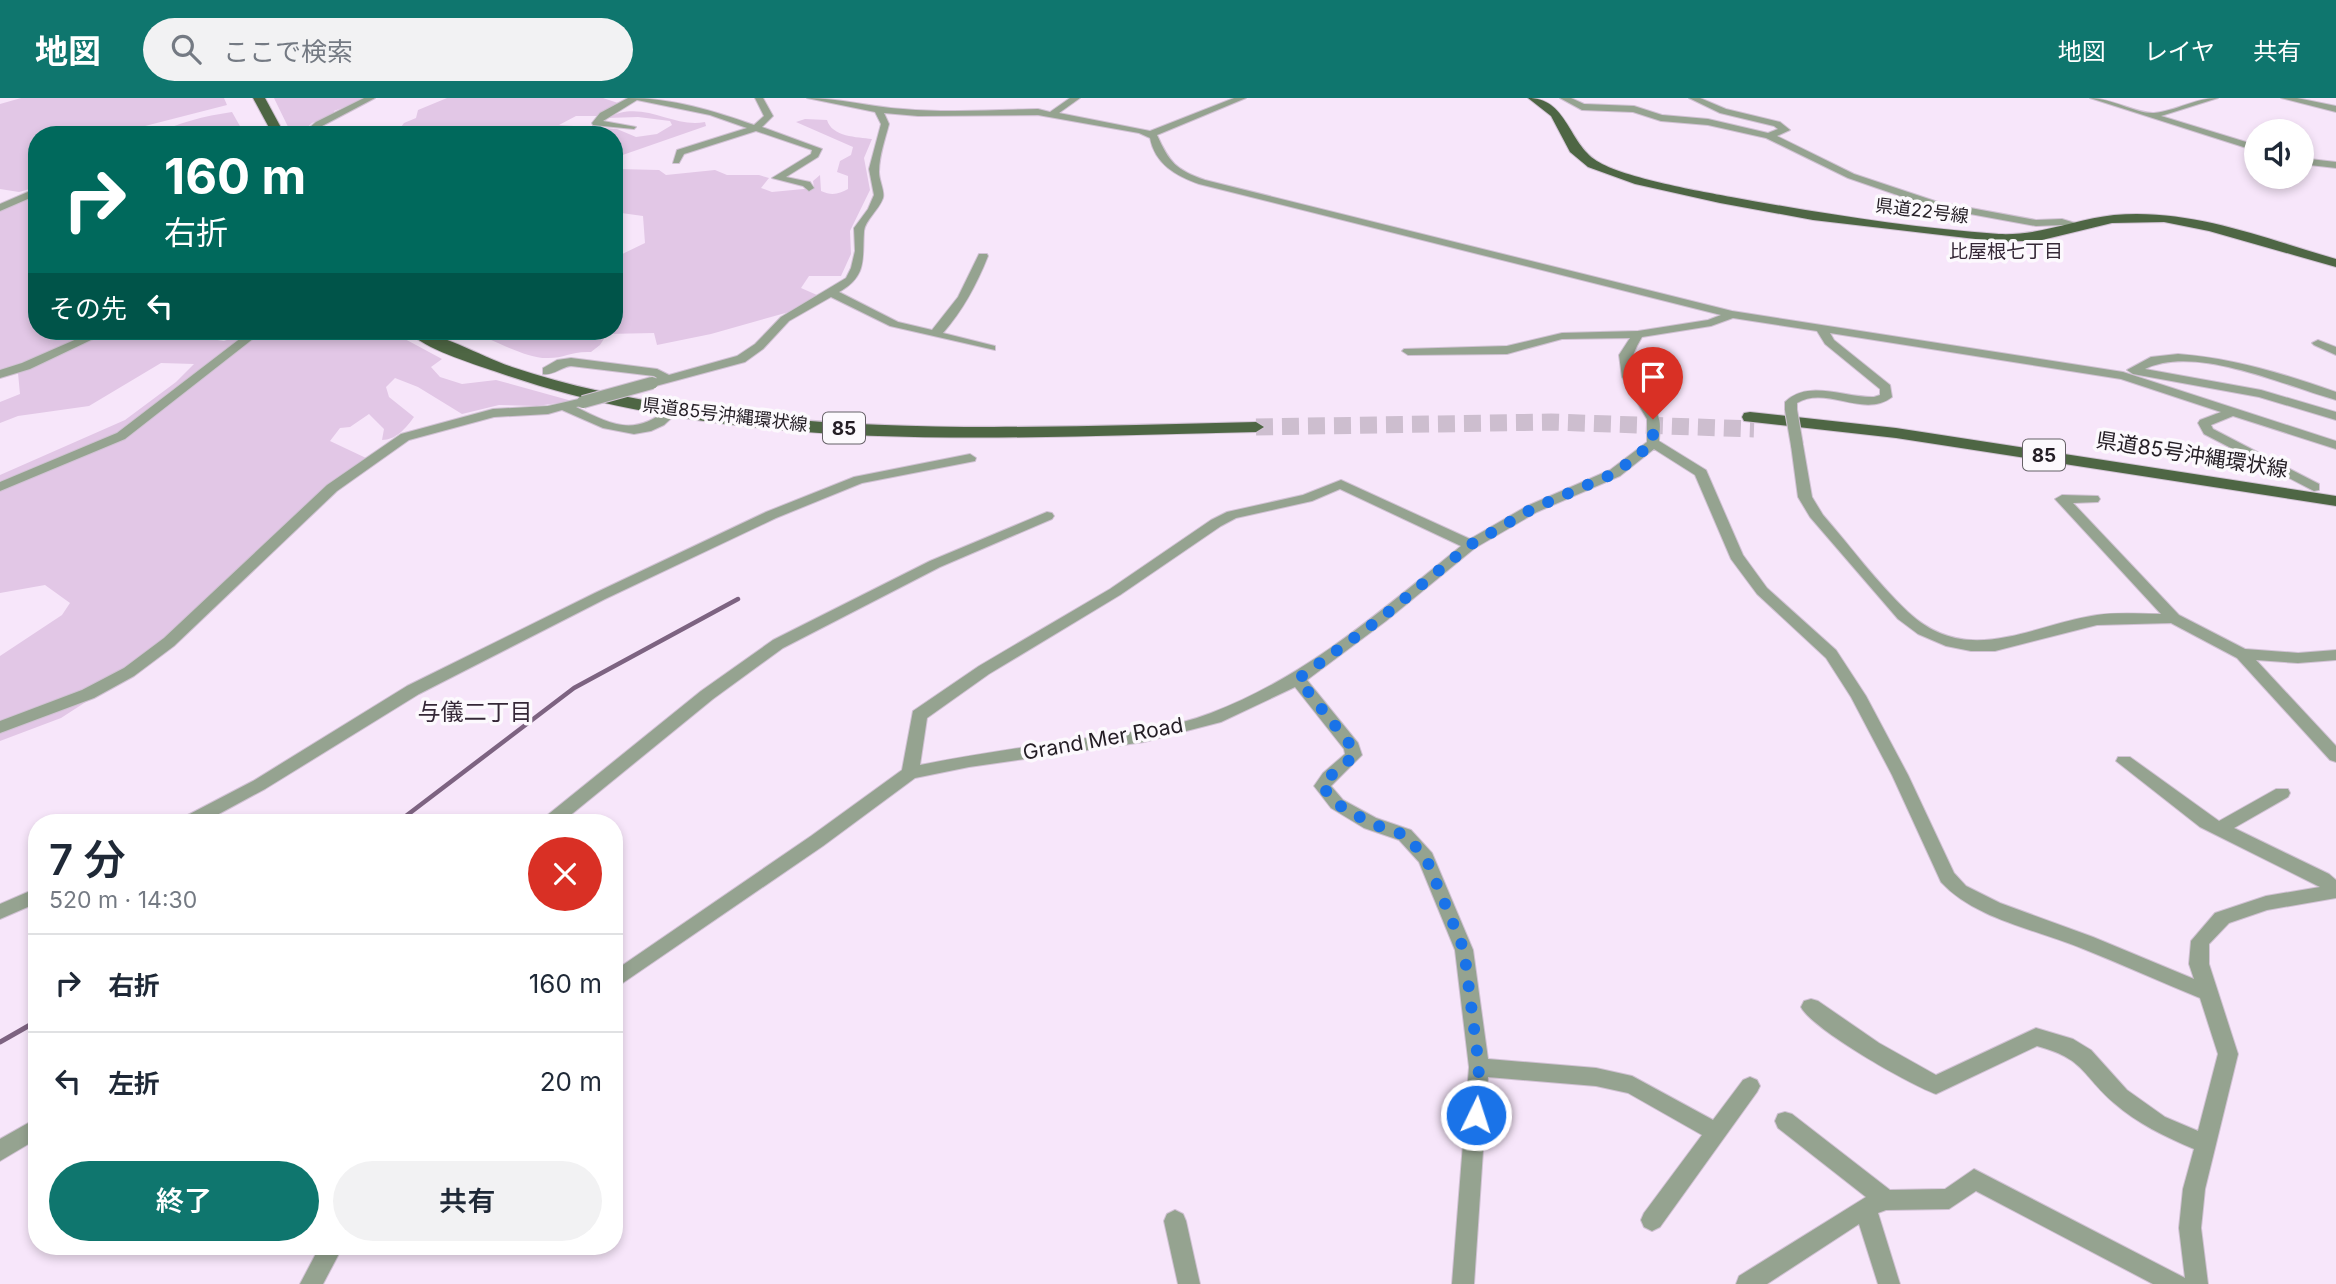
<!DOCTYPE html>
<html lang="ja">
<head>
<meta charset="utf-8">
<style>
  body { margin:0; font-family:Inter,"Noto Sans JP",sans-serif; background:#f2f2f3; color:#1f2937; height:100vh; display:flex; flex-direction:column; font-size:26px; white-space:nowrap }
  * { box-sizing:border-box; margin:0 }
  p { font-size:23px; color:#747a83 }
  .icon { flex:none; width:38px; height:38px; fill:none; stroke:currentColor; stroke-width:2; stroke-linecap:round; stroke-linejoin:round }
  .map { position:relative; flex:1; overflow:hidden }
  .drawer { position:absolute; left:28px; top:716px; width:595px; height:441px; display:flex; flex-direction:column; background:#fff; border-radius:28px; box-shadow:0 4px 10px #0003 }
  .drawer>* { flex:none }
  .hud { position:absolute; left:28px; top:28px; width:595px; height:214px; border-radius:28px; box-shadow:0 4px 10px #0003; background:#00695c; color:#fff; overflow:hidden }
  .fabs { position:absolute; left:2244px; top:21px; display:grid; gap:14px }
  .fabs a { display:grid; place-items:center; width:70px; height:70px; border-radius:50%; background:#fff; box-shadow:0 4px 10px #0003; font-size:35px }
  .pin { position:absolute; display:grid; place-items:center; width:60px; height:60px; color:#fff; margin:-72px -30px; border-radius:50% 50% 50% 0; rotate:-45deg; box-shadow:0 0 7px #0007 }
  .pin .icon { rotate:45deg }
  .me { position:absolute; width:77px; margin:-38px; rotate:4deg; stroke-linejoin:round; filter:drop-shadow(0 0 5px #0008) }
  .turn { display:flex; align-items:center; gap:24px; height:147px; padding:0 21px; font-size:32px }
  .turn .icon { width:91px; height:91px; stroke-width:2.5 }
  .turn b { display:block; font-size:49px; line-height:60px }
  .then { display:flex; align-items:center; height:66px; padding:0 21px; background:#0003; gap:14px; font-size:26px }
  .round { display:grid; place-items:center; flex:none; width:74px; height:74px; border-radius:37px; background:#f2f2f3 }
  .summary { display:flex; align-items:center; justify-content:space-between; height:119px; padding:0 21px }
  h1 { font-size:42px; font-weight:600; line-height:52px }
  .cta { display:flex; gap:14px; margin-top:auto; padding:14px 21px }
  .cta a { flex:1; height:80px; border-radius:42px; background:#0f766e; color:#fff; font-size:28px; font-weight:600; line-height:80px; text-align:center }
  .cta a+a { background:#f2f2f3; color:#1f2937 }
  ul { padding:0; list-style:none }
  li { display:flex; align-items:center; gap:21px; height:98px; padding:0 21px; border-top:2px solid #e0e1e3 }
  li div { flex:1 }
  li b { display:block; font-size:26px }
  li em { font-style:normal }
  header { display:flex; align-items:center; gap:42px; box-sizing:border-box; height:98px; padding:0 35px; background:#0f766e; color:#fff }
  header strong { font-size:33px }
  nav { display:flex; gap:38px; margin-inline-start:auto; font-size:24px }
  .search { width:490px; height:63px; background:#f2f2f3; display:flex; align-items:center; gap:18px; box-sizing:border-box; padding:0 24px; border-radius:38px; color:#747a83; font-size:26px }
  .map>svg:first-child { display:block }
</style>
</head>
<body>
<header>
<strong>地図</strong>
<div class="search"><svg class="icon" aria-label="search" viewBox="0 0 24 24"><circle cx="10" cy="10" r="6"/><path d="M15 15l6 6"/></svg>ここで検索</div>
<nav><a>地図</a><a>レイヤ</a><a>共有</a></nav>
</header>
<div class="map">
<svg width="2336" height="1186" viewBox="0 0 2336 1186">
  <rect width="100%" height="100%" fill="#f7e6fa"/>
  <!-- green -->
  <g fill="#e2c7e6">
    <path d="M21,0H224L227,7L110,37H37V89L19,94L0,91V6Z"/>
    <path d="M274,0H369L334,13V17L312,25L299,37H292Z"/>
    <path d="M447,0H603L618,5L597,18H576L559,27L617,31L636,39L657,36L672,27L670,23L638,19L607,20C643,0 673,31 705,24L706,28L614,60V37H395L404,25L416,20L418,12Z"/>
    <path d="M232,14L245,37H152C178,25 204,18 232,14Z"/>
    <path d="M805,21L827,22C832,39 857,39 872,41L864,60L870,92L850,133L851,156L841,178H809L801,190L817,197L789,214L711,236L657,247L654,235L607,236L600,247L591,254C571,253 565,260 548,260C527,261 491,241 471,233H614V160L645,145L643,118L614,114V67L617,71L659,72L666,77L715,72L727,77H759L769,80L761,90L772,94L814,90L813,83L820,77L821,93C832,98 839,96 848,91V78L837,74L840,63L851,57L853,49L796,24Z"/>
    <path d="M37,97V233H93L64,249L0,272V107Z"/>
    <path d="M111,233H212L204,240L224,243L251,233H390L442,261L431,269L440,279L462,286L496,282L572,303L537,308L499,307L462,316L418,289L395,280L386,289L389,299L414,319C406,330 396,342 382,342L384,331L369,316L350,329L340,330L330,343L366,360L109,589L61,620L0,643V558L62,517L70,505L45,487L0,495V377L125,322L176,284L194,266L161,265L89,308L18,318L0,325V304L20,296L18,275Z"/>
  </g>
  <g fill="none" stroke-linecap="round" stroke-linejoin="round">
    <!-- stream-far1 -->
    <path stroke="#7d6381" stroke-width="4.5" d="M398,724L574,590L738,501"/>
    <!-- stream -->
    <path stroke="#7d6381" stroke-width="5" d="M0,944L37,923"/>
    <!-- major-tunnel -->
    <path stroke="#cdbecf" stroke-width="17" stroke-dasharray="17 9" stroke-linecap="butt" d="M1256,329L1551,324L1754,331"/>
    <defs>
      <g id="minor">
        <path d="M364,0H375L322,28L311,37H301L316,24Z"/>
        <path d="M628,0C672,0 714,13 754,27L764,18L755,0H763L773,18L762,29L822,51L818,59L786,79L810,84L814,90L809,93L803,88L772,80L811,56L812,52L756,33L684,56L679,65H673L677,52L747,30L710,17L637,2L603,23L636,29L634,31L593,27L592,25L600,15Z"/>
        <path d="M807,0C839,0 871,9 903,11C948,15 993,12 1038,11L1050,14L1070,0H1080L1059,15L1150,33L1234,0H1246L1157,37C1169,64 1176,72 1205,82L1732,213L2123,274L2336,343V351L2233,318L2211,327L2213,331L2319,386V392L2314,393L2204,336L2198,325L2200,322L2221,314L2121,281L1830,235L1834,242L1890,287L1892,299C1864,321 1826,287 1797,305V312L1791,316L1785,312V304C1808,281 1845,300 1874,299L1880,297V291L1825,246L1817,233L1733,220L1711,228L1642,239C1615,283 1648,285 1659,321C1661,327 1659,337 1659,343L1706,372L1743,457L1767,490L1836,552L1866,598L1908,677L1954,775L1966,788L2000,805L2093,839L2194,881L2189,866L2191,843L2215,815L2266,798L2320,789L2200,729L2116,663L2118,659H2130L2219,723L2276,691H2288L2290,695L2288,699L2234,730L2329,776L2336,782V800L2267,812L2229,825L2209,846V866L2238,956L2205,1091L2201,1130L2208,1186H2153L1976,1093L1949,1111L1886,1112L1878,1115L1900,1186H1878L1859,1126L1767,1186H1736L1739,1178L1866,1099L1778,1030L1775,1023L1778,1016L1785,1014L1792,1016L1890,1092L1945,1091L1974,1071L2185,1180L2179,1130L2183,1091L2194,1051C2164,1038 2138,1026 2114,1005C2081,976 2085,961 2037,948L1936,996C1910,987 1812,931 1801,909L1804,903L1811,901L1818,903L1879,945L1936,977L2036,930L2073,941L2091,952L2127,992L2165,1019L2198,1033L2218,956L2200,900C2161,884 2121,866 2081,850C2035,831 1975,821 1941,784L1892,677L1851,599L1826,560L1757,496L1731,461L1695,377L1654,351L1620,378L1537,414L1475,450L1386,523L1307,582L1358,645L1362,657L1331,688L1343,702L1376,720L1411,732L1432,755L1473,852L1488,961L1596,970L1632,978L1713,1022L1743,982L1750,979L1757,982L1760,988L1757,994L1660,1129L1652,1133L1644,1129L1641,1122L1644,1115L1702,1037L1628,995L1596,988L1488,979L1474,1186H1452L1469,969L1455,852L1419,764L1399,742L1364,730L1331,710L1314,688L1323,675L1345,656L1344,651L1295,589L1221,624L1144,644L969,669L915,680L823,748L614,891V873L811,738L902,672L913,613L979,568L1110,491L1211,422L1227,414L1303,397L1341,382L1470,441L1527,408L1610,372L1647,344V321L1622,279L1619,257L1630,240L1562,241L1507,256L1408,257L1402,253L1404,251L1507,248L1562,235L1638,233L1708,222L1721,217L1199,86C1176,78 1155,66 1150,40L1139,35L1038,17L918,18L884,15L889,26C885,42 879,57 879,74C879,83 885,93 883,100C879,112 865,122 864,133C862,160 868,178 839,194L898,224L932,232L958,199L979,156H987L988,158C977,186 963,212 943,235L995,248V252L890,228L831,199L789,223L763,251L745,264L652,289L646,285L657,280L654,278L571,268C561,269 553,278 543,276V270L557,262L571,260L657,271L669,277L737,258L755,246L781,219L846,180L851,170L855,153L854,130L868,111L874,97L869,71L881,26L875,14ZM1340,391L1461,448C1383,511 1306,579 1211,615C1172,630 1128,635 1087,640C1031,648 975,656 920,667L927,620L989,576L1120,497L1221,428L1236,420L1312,403Z"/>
        <path d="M1560,0H1571L1584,6L1634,8L1662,17L1708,21L1768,35L1778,31L1774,28L1720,15L1689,0H1700L1726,11L1780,24L1790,32L1777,38L1854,76L1938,104L2036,122L2062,121L2085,128L2080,131L2062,127L2036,128L1932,109L1848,80L1766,40L1708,27L1661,23L1633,14L1582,12Z"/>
        <path d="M2090,0C2111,0 2137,16 2154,15C2176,13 2195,0 2218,0L2161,18L2256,47V53Z"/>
        <path d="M2281,0H2297L2336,8V14Z"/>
        <path d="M2301,60L2336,64V70L2301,66Z"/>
        <path d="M37,90V97L0,113V106Z"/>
        <path d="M95,233H110L30,271L0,280V272L22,265Z"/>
        <path d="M250,233H263L125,341L0,393V384L117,335Z"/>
        <path d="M2318,242L2336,249V257L2314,247L2312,245Z"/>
        <path d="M2178,256C2232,260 2285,276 2336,294V302C2285,288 2195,246 2145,271L2261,292L2336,314V322L2259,299L2133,276L2127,272L2151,259Z"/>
        <path d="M583,300L587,301V307L576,309C612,327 634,339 669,310L673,309L679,313L664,327L651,333L634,336L603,330L562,312L548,316L494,319L409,342L337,393L174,548L134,578L94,600L0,635V623L82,592L124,570L164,540L327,387L401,336L493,311L548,308Z"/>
        <path d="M1797,343L1803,347L1812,399L1823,417C1851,449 1877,485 1908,514C1968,570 2030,527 2097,517C2118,514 2140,516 2161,516L2055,401L2062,397L2098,398L2100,401L2098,404L2073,405L2179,517L2245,551L2298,555L2336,552V562L2298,565L2256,562L2336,648V664L2330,662L2237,560L2171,525L2097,527L1995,553H1971L1946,548L1918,536L1898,521L1810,419L1798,399L1791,347Z"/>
        <path d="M970,356L976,360L975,363L862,385L776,420L605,501L419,596L265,691L204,724H181L184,719L253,683L407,588L595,495L766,414L854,379Z"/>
        <path d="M1047,414L1052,415L1054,418L1052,421L940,469L783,550L713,601L562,724H543L545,719L701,593L773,542L930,463Z"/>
        <path d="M37,790V805L0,821V806Z"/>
        <path d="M37,1020V1041L0,1063V1041Z"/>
        <path d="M1175,1112L1183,1116L1186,1123L1200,1186H1178L1164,1123L1167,1116Z"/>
        <path d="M320,1148H343L323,1186H300Z"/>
      </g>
      <g id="major">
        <path d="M253,0H265L285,37H273Z"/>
        <path d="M1528,0C1566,0 1568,42 1594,61C1618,79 1699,93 1731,99C1819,115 1910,130 1999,136C2040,138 2075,121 2114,117C2190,110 2264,140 2336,161V169L2209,133L2164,124L2112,125L2042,142L2001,144L1813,122L1720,105L1635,86L1588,69L1570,54L1551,18Z"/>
        <path d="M408,233C437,232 482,259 512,269C568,288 628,300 686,309C875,338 1066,328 1256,324L1264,329L1256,334C1004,339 736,359 494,273C471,265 424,251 408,233Z"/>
        <path d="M1750,314L1896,330L2336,398V408L1896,340L1744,323L1742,319L1744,315Z"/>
      </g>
    </defs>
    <!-- minor casing -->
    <use href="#minor" stroke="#d1c2d4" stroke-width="2"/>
    <!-- major casing -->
    <use href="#major" stroke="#d1c2d4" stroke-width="2"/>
    <!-- minor -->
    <use href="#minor" fill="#95a390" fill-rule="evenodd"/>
    <!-- major -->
    <use href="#major" fill="#4e6644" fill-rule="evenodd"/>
    <defs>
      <g id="minor-bridge">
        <path d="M583,304L652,285"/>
        <path d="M1791,312L1797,347"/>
      </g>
    </defs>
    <!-- minor-bridge casing -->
    <use href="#minor-bridge" stroke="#d1c2d4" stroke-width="14" stroke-linecap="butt"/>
    <!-- minor-bridge -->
    <use href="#minor-bridge" stroke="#95a390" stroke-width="12"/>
  </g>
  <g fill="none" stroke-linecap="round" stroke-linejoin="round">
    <!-- route -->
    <path stroke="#1a73e8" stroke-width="12" stroke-dasharray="0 21.6" d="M1476,1017L1479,969L1464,852L1426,760L1405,737L1370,725L1337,706L1322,688C1329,676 1344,669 1354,657L1352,649L1298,581L1381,520L1470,447L1532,411L1615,375L1653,345V321"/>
  </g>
  <g text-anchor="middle" stroke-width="7" stroke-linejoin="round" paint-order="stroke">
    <!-- far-street labels -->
    <g font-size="18" fill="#241e25" stroke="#fcf9fd">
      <text transform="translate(1922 113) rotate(7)" y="6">県道22号線</text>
      <text transform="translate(725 317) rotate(7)" y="6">県道85号沖縄環状線</text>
    </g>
    <!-- far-neighbourhood labels -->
    <g font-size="19" fill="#352837" stroke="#fcf9fd">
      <text x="2006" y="160">比屋根七丁目</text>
    </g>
    <!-- shield labels -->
    <g fill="#fcf9fd" stroke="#656066" stroke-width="2">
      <rect x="823" y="314.5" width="42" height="31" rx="5"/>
      <rect x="2023" y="341.5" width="42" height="31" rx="5"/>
    </g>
    <g font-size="19" font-weight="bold" fill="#241e25">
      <text x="844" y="337">85</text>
      <text x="2044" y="364">85</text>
    </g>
    <!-- street labels -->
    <g font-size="21" fill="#241e25" stroke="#fcf9fd">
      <text transform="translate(2192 357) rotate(9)" y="7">県道85号沖縄環状線</text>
      <text transform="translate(1103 641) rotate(-10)" y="7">Grand Mer Road</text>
    </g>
    <!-- neighbourhood labels -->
    <g font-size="23" fill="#352837" stroke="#fcf9fd">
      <text x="475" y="622">与儀二丁目</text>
    </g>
  </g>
</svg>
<div class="fabs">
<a><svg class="icon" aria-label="sound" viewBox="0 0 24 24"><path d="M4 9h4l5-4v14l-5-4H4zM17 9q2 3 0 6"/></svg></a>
</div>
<div class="pin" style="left:1653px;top:321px;background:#d93025"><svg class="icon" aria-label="arrive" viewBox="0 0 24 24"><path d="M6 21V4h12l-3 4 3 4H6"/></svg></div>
<svg class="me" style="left:1476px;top:1017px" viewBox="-20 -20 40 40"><circle r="17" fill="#1a73e8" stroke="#fff" stroke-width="3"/><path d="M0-11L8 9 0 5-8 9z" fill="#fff"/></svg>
<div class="hud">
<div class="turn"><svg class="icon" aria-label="right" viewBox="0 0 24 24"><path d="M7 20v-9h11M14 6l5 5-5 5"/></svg><div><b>160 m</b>右折</div></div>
<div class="then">その先<svg class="icon" aria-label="left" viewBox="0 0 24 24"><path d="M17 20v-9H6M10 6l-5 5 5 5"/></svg></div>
</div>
<section class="drawer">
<div class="summary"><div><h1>7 分</h1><p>520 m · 14:30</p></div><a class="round" style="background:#d93025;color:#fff"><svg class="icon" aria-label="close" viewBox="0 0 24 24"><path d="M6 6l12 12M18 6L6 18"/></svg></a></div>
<ul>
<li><svg class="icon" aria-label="right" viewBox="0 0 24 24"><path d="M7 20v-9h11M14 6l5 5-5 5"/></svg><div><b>右折</b></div><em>160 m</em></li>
<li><svg class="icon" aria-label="left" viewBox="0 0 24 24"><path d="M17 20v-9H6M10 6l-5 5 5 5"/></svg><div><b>左折</b></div><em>20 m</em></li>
</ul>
<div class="cta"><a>終了</a><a>共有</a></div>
</section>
</div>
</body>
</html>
